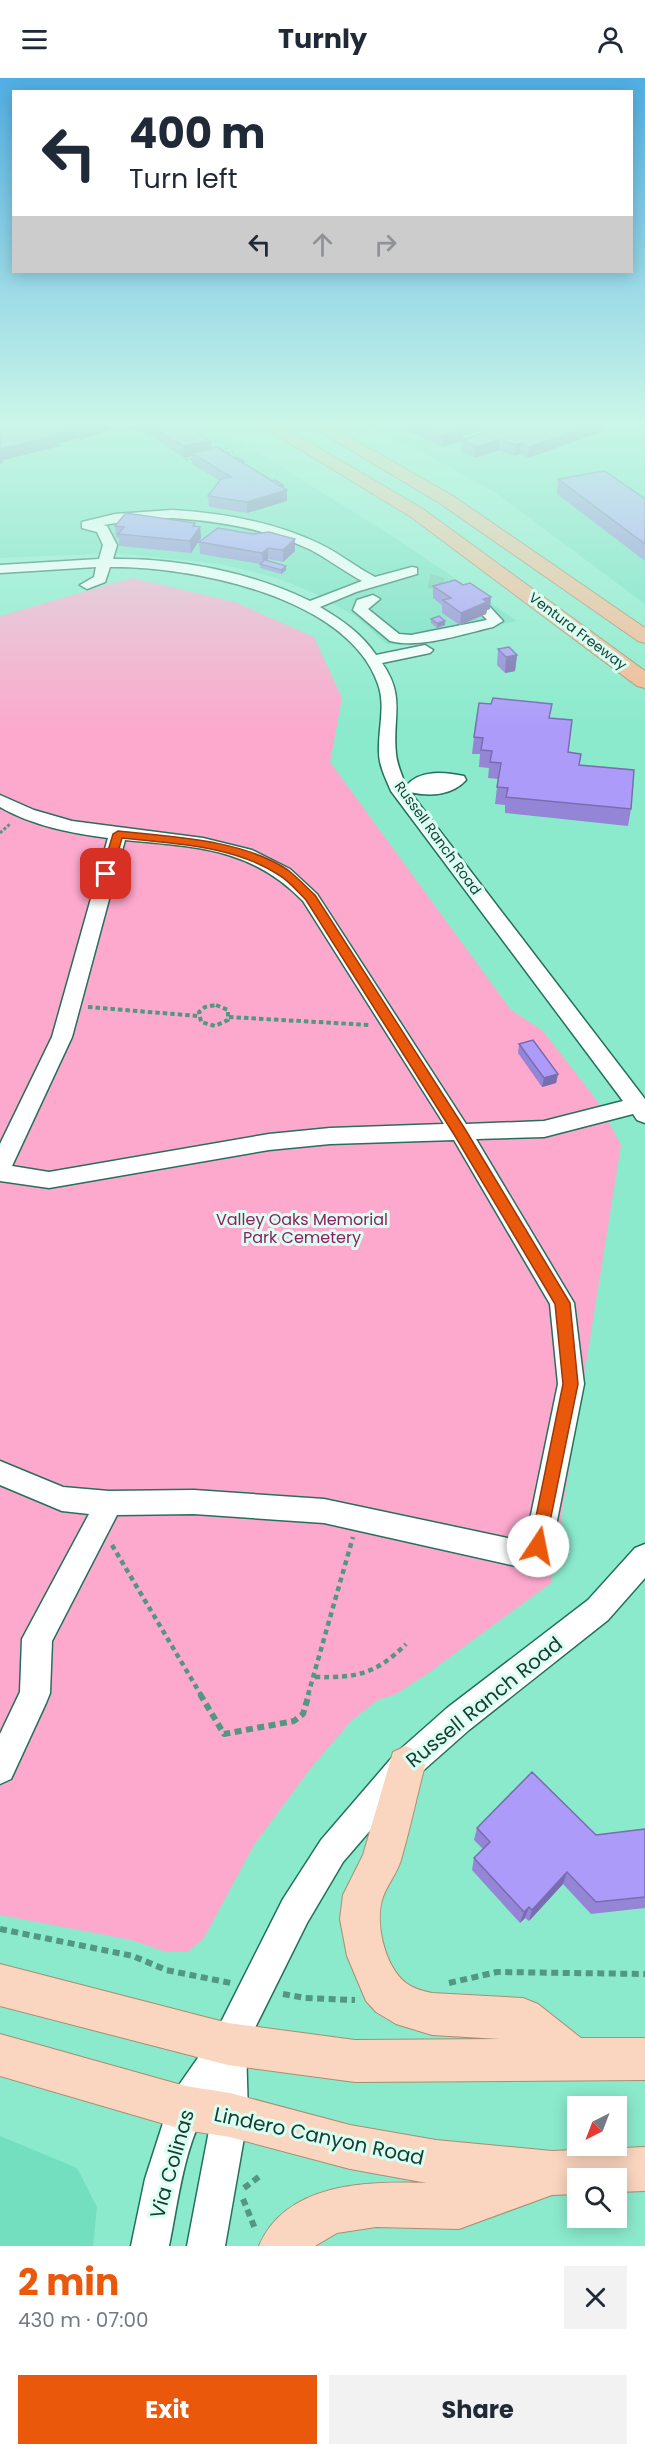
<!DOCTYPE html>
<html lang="en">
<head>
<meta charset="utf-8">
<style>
  body { margin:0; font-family:Poppins,sans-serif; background:#f2f2f3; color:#1f2937; height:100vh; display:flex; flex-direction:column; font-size:22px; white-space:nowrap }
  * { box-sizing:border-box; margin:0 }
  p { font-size:20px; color:#747a83 }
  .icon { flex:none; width:33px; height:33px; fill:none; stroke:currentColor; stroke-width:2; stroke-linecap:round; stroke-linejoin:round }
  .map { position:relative; height:2168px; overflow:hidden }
  .sheet { display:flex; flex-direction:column; background:#fff; flex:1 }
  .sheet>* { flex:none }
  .banner { position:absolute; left:12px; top:12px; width:621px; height:183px; border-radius:0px; box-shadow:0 3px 15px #0003; background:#fff; color:#1f2937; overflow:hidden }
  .needle { width:39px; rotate:222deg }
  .tools { position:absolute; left:567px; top:2018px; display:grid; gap:12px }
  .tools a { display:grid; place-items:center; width:60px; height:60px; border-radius:0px; background:#fff; box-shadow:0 3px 15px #0003; font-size:30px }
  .pin { position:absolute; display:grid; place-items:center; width:51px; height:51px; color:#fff; margin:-26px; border-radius:12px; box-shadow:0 3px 9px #0006 }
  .me { position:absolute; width:66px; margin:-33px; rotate:11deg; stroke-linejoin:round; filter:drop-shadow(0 0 4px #0008) }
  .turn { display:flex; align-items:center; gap:21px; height:126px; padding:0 18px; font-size:27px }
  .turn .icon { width:78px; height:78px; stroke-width:2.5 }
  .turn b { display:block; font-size:42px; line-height:51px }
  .lanes { display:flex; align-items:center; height:57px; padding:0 18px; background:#0003; justify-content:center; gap:30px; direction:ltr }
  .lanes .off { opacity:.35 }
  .round { display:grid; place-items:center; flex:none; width:63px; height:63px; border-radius:0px; background:#f2f2f3 }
  .headline { display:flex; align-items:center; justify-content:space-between; height:102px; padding:0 18px }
  h1 { font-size:36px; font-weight:700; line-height:45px; color:#ea580c }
  .action { display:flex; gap:12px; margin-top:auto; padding:12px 18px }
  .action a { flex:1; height:69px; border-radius:0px; background:#ea580c; color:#fff; font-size:24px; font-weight:700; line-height:69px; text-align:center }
  .action a+a { background:#f2f2f3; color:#1f2937 }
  header { display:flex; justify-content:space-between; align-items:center; height:78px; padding:0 18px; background:#fff; font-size:27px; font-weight:700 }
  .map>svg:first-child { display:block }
</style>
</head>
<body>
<header><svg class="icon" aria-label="menu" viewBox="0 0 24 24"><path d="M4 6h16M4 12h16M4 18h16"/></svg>Turnly<svg class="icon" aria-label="person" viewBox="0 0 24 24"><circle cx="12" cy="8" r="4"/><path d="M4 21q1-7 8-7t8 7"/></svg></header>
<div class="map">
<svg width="645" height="2168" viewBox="0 0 645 2168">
  <rect width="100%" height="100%" fill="#8beacc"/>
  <!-- built -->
  <g fill="#73dfbf">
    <path d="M0,347H213L394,459L517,543L400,567L387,566L355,538L316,516L277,500L220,486L117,475L0,480Z"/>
    <path d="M363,347H632L645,352V526L496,415L431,379Z"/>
    <path d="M0,2058L77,2090L97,2129L93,2168H0Z"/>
  </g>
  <!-- green -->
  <path fill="#fca9cd" d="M132,500L235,524L314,559L342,620L330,684L511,932L543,953L598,1024L621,1067L551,1505L427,1596L396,1616L378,1622L351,1643L311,1690L254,1767L204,1860L188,1874H166L131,1862L0,1837V538Z"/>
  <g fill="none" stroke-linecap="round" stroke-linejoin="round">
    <!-- minor-tunnel -->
    <path stroke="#73c7ad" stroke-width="14" stroke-dasharray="14 7" stroke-linecap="butt" d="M429,503L452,509L468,520"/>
    <defs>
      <g id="minor">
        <path d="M172,432C223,435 274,444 320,466C339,475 356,489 375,499L412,489L417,490V496L356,514L320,529C342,542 362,556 376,577L425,567L433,572L430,575L382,585C406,619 392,639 396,676C397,687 402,697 406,708C420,691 445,694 464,698L466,702C453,717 430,719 410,714L645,1021V1045L637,1042L633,1036L544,1059L476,1061L574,1225L584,1306L552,1468L548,1477L525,1490L324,1445L194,1436L117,1437L52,1563L50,1615L46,1625L11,1701L0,1706V1656L20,1614L22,1561L89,1436L62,1433L0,1407V1383L63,1409L109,1413L194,1412L324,1421L522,1463L526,1461L558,1306L550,1226L454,1062L330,1066L269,1072L49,1110L0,1103V1066L52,959L108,760C71,755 33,748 0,729V717L34,732L72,743L203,760L252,772L290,791L317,816L466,1046L544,1043L623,1023L391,713C386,701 379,688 379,674C378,651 386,628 378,606C348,518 190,488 110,489L105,504L87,511L80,507L94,499L96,489L0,495V487L99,481L103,467L97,454L82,450V444L115,436ZM172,440C220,443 267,451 311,472C328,481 344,493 362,503L310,523C251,494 178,480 113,481L117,467L107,448L103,447L143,441ZM125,762C195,769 251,769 303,823L444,1046L330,1050L269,1056L49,1094L12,1088L72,959Z"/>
        <path d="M373,517L380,521L368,531L399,556L411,557L487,542L478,532L485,528L490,529L503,543L493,549C462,556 421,571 390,563L353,532L357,522Z"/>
        <path d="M645,1466V1500L608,1542L469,1652L417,1698L343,1784L307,1845L246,1968L248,2037L225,2168H187L212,2037V2022C184,2063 179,2120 169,2168H131L145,2101L172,2017L216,1954L283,1821L321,1762L395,1676L447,1630L588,1522L635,1470Z"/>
      </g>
      <g id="major">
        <path d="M406,1668L419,1674L425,1687C417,1718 410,1751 401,1782C397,1795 388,1806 383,1819C374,1844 385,1889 406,1905C414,1911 423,1913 432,1915L523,1920L538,1926L581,1960H645V2002L355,2004L228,1987L0,1928V1886L228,1945L355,1962L500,1961L432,1957L396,1946L376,1934L366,1923L347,1878L340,1841L343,1817L363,1777L393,1674Z"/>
        <path d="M0,1956L185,2008L230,2015L350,2047L436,2062L552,2073L645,2069V2113L616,2114V2100H578V2116L552,2117L459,2151L376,2149L337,2155L315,2168H259C286,2104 369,2103 427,2105L350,2091L230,2059L185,2052L0,1998Z"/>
      </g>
      <g id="highway">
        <path d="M260,347H280L423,431L645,593V610L637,608L411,439Z"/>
        <path d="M309,347H329L453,418L645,550V565L638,563L441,426Z"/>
      </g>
    </defs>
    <!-- minor casing -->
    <use href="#minor" stroke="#25705c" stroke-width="3"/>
    <!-- major casing -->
    <use href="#major" stroke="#a78e72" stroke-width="2"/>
    <!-- highway casing -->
    <use href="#highway" stroke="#a78e72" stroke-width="2"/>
    <!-- path-far4 -->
    <g stroke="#529782" stroke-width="2" stroke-dasharray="3 1.5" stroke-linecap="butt">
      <path d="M216,373L228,370"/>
      <path d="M223,376L234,374"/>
      <path d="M185,382L196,380"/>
    </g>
    <!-- path-far3 -->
    <path stroke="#529782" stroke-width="3" stroke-dasharray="3 2" stroke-linecap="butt" d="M0,755L11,745"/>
    <!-- path-far2 -->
    <g stroke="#529782" stroke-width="4" stroke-dasharray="4.5 3" stroke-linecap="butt">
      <path d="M216,927L228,932V942L215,948L201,944L199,934L205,929Z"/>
      <path d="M88,929L198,938"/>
      <path d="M229,939L370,947"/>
    </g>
    <!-- path-far1 -->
    <g stroke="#529782" stroke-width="4.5" stroke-dasharray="5 4" stroke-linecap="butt">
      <path d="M112,1467L201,1617"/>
      <path d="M315,1599C357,1600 376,1596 406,1566"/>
      <path d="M308,1617L353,1459"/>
    </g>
    <!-- path -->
    <g stroke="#529782" stroke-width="6" stroke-dasharray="7 4.5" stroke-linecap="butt">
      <path d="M200,1616L224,1656L294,1643L303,1636L309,1616"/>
      <path d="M0,1851L133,1878L166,1892L231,1905"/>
      <path d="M449,1905L497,1894L645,1896"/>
      <path d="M283,1916L305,1920L355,1922"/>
      <path d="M244,2110L260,2098"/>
      <path d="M243,2121L256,2153"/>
    </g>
    <!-- minor -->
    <use href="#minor" fill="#fff" fill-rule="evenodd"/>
    <!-- major -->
    <use href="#major" fill="#fad5bf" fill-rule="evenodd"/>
    <!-- highway -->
    <use href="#highway" fill="#f6b995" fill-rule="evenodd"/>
  </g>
  <!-- wall -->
  <g fill="#9585d7">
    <path d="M0,347H186L211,363V370L244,385L283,409L287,423L247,435L209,429L208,418L220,403L192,386V378L184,380L146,355L120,348L81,362L78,360L60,365V368L3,382V385L0,386Z"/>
    <path d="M402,347H497L463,358V362L507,347H602L601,354L528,380L520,376L514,378L499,372L475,380L461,373L462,363L442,369L402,350Z"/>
    <path d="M558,401L645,421V483L557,416Z"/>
    <path d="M115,448L200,449L201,460L191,475L119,468V460H116Z"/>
    <path d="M218,450L295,473L283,484L268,481L267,483L286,488V492L281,496L260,490V486L200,476L199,464Z"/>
    <path d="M433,508L490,531L487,532L486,536L460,547L442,535V527L433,520Z"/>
    <path d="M431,541L445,547L437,550L431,545Z"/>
    <path d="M498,571L517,577L515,593L505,595L497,587Z"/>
    <path d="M550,640L568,674L579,687L631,731L628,748L505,735V727L495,726L498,701L488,700L489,690L479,689L480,676H472L474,659Z"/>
    <path d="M519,966L558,996L556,1005L542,1009L518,975Z"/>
    <path d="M477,1750L596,1757L645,1753V1830L591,1836L563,1806L529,1843L525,1840L520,1845L472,1792L474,1780L483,1771L474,1762Z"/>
  </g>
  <!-- shaded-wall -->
  <g fill="#796caf">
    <path d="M91,347H120V348L81,362L80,351Z"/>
    <path d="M464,347H497L463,358V362L442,369V358Z"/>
    <path d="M592,347H602L601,354L528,380L529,369Z"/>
    <path d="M77,349L78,360L60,365V368L3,382V385L0,386V371Z"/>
    <path d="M500,361L499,372L475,380L476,369Z"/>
    <path d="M211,363L212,374L191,375L192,378L184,380L183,368Z"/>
    <path d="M521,365L520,376L514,378L515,367Z"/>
    <path d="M287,412V423L247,435V424Z"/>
    <path d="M195,445V456L200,449L201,460L191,475L190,463L193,448Z"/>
    <path d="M295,461V473L283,484V472Z"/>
    <path d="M268,470V481L263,487L262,475Z"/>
    <path d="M286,488V492L281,496V492Z"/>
    <path d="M491,519L490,531L487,532L486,536L460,547L461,535L483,521Z"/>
    <path d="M445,543V547L437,550V545Z"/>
    <path d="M517,577L515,593L505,595L506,579Z"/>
    <path d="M558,996L556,1005L542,1009L544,1000Z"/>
    <path d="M567,1794L563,1806L529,1843L532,1832Z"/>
    <path d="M529,1829L525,1840L520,1845L524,1834Z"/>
  </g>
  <!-- building -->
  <g fill="#ad9bfa" stroke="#796caf" stroke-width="1.5">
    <path d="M0,347H91L80,351L77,349L56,355L58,357L0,371Z"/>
    <path d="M149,347H186L211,363L183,368Z"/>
    <path d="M418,347H464L459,349L463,351L442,358Z"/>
    <path d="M507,347H592L529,369L521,365L515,367L500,361L476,369L462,362Z"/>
    <path d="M217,369L287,412L247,424L208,418L221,401L231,399L191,375Z"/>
    <path d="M237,379L244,383L242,384L235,380Z"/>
    <path d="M605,393L645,421V466L558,401Z"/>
    <path d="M275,402L283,407L280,408L272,403Z"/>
    <path d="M126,435L195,445L193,448L200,449L190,463L118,456L124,449L115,448Z"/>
    <path d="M218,450L253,456L269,454L295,461L283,472L268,470L262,475L199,464Z"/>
    <path d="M265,482L286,488L281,492L260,486Z"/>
    <path d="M455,502L463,507L470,505L491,519L483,521L487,524L461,535L443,522L451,520L433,508Z"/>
    <path d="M439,538L445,543L437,545L431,541Z"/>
    <path d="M509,569L517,577L506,579L498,571Z"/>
    <path d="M493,620L552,626L549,640L572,642L568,674L581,676L579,687L634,692L631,731L506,719L508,710L497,709L501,685L490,684L492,673L481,672L483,660L474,659L479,625L491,626Z"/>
    <path d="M533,962L558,996L544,1000L519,966Z"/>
    <path d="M532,1694L596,1757L645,1751V1819L596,1824L567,1794L532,1832L529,1829L524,1834L474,1780L490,1764L477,1750Z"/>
  </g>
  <!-- sky -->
  <linearGradient id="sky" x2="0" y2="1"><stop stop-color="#50aee3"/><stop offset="0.53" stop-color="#cbf6e8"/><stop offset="1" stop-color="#cbf6e8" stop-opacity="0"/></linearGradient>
  <rect width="645" height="650" fill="url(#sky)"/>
  <!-- route -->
  <path fill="#ea580c" stroke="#983908" stroke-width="1.5" d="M118,753C172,759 241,761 288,792C297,799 306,809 315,817L465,1051L570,1225L578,1306L544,1473L538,1476L532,1473L530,1468L563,1306L555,1226L455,1058L306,822C298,814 289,803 279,797C233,767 175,766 122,760L112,796L102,799L101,796L113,756Z"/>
  <g text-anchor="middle" stroke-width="6" stroke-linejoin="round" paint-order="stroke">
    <!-- far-street labels -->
    <g font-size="14" fill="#143d32" stroke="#dbfef2">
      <text transform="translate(578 553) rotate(37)" y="5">Ventura Freeway</text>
      <text transform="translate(438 760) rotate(54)" y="5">Russell Ranch Road</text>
    </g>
    <!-- park labels -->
    <g font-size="16" fill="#901e5e" stroke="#dbfef2">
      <text x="302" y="1147">Valley Oaks Memorial<tspan x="302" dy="18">Park Cemetery</tspan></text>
    </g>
    <!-- near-street labels -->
    <g font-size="20" fill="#143d32" stroke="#dbfef2">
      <text transform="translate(484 1624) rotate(-39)" y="7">Russell Ranch Road</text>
      <text transform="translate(319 2058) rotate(12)" y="7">Lindero Canyon Road</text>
      <text transform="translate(172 2086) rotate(-74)" y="7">Via Colinas</text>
    </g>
  </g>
</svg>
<div class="tools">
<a><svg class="needle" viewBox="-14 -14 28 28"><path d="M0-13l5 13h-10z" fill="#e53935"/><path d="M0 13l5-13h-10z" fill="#747a83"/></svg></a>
<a><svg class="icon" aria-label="search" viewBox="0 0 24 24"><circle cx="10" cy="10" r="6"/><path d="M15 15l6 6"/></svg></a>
</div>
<div class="pin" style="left:106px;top:796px;background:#d93025"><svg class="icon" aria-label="arrive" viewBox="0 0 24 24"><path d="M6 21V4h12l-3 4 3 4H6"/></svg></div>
<svg class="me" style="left:538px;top:1468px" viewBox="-20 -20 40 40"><circle r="19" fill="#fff"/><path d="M0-13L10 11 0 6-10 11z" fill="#ea580c"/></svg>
<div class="banner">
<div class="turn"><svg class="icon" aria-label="left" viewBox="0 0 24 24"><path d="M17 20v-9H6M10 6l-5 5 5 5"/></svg><div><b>400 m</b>Turn left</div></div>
<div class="lanes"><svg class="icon" aria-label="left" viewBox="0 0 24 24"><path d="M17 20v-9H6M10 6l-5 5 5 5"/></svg><svg class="icon off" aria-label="ahead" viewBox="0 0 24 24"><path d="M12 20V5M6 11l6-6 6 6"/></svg><svg class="icon off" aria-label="right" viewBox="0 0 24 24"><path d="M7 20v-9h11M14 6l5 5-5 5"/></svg></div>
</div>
</div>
<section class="sheet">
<div class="headline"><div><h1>2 min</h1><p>430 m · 07:00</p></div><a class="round"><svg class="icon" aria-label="close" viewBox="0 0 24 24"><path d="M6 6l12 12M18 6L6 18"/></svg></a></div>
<div class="action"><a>Exit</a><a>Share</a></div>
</section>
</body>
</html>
